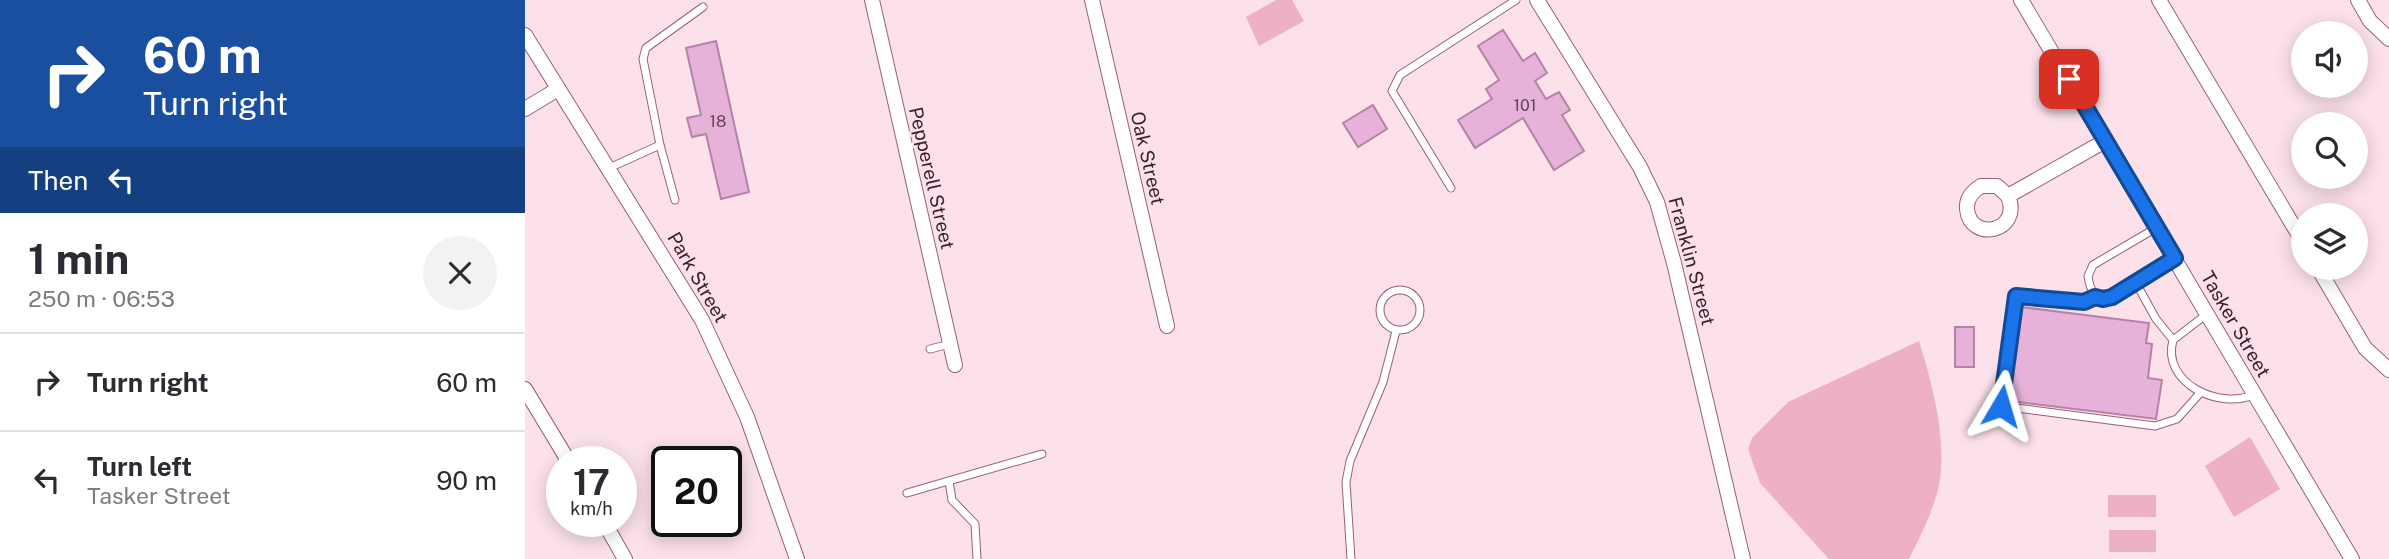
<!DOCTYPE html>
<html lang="en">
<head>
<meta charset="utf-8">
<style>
  body { margin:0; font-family:"Public Sans",sans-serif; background:#f2f2f3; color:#2b2b33; height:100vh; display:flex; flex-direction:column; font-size:26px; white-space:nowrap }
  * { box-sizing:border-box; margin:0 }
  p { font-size:23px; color:#7c7c81 }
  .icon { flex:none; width:38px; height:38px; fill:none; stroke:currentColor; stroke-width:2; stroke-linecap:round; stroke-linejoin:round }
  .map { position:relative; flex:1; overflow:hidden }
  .panel { display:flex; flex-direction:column; background:#fff; width:525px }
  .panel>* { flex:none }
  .guide { background:#1a4fa0; color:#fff; overflow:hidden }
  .fabs { position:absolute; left:1766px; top:21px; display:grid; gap:14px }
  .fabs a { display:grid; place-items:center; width:77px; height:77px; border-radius:50%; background:#fff; box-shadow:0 4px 18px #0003; font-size:35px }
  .speed { position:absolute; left:21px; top:446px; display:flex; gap:14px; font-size:35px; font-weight:700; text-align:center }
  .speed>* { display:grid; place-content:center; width:91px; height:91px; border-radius:50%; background:#fff; box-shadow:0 4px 18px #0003; line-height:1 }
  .speed small { font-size:18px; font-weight:400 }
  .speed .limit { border:4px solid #111; border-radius:10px; background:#fff; color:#111 }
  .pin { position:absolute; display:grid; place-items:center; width:60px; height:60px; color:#fff; margin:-30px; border-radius:14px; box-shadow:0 4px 10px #0006 }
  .me { position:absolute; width:77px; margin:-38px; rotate:7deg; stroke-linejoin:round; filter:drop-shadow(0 0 5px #0008) }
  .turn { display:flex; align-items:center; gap:24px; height:147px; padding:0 28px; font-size:32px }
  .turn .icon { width:91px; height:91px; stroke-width:2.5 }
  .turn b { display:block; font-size:49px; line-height:60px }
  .then { display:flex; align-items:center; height:66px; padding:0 28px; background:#0003; gap:14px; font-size:26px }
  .round { display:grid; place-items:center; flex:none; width:74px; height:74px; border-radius:37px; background:#f2f2f3 }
  .head { display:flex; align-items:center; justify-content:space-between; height:119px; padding:0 28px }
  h1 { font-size:42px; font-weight:700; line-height:52px }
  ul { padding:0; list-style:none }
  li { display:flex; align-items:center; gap:21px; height:98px; padding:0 28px; border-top:2px solid #e1e1e2 }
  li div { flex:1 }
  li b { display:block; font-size:26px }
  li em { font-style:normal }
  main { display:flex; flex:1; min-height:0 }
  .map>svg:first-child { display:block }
</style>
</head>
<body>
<main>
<section class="panel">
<div class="guide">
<div class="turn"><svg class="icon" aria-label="right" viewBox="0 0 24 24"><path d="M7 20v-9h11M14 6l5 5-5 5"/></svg><div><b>60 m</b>Turn right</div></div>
<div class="then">Then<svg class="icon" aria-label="left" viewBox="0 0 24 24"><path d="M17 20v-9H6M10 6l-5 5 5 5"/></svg></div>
</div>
<div class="head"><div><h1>1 min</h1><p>250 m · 06:53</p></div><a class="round"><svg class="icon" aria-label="close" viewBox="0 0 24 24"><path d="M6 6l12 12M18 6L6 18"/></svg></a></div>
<ul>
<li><svg class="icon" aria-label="right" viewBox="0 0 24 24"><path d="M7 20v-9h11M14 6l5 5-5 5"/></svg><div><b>Turn right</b></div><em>60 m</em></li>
<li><svg class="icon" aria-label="left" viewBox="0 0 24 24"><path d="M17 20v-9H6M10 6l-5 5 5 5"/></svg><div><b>Turn left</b><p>Tasker Street</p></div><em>90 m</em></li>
</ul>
</section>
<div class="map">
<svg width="1864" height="559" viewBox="0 0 1864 559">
  <rect width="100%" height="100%" fill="#fce1ea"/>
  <!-- green -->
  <g fill="#eeb0c6">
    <path d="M751,0H767L779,21L734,46L721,17Z"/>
    <path d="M1394,341C1407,384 1421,433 1415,479C1411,506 1396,535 1384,559H1304L1235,483L1223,449L1227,438L1263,402Z"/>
    <path d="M1725,437L1755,489L1709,517L1680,466Z"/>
    <rect x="1583" y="495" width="48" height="22"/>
    <rect x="1584" y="530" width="47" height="22"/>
  </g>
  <!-- building -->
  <g fill="#e7b2d9" stroke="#b582a7" stroke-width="2">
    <path d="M978,30L998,61L1010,53L1022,73L1010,81L1021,99L1034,92L1045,110L1037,115L1059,151L1029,170L998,118L950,148L933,120L967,99L961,89L974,80L953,46Z"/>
    <path d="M191,41L224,192L196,199L181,134L167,137L162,118L176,115L161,48Z"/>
    <path d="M848,105L862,129L833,147L818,123Z"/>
    <path d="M1496,307L1624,323L1621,343L1627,344L1623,378L1637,380L1631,419L1484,401Z"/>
    <rect x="1430" y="327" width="19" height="40"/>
  </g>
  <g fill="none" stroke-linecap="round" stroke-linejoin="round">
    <defs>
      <g id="lane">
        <path d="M135,145L150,200"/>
        <path d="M84,168L135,145L118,59L121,48L178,7"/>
        <path d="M926,188L867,91L875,75L991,0"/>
        <path d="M1631,228L1568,265L1563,276C1565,291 1570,301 1587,297L1649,259"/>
        <path d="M1611,283L1631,319L1648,340"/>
        <circle cx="875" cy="310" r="20"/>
        <path d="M1570,297L1559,302L1491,296L1476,406L1630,426L1652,419L1676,392"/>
        <path d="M1682,314L1648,340C1636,383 1695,411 1730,394"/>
        <path d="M405,349L425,344"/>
        <path d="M424,481L427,500L450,524L452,559"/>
        <path d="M382,493L517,454"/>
        <path d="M826,559L821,482L825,461L858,382L871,331"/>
      </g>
      <g id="street">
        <path d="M347,0L430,365"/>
        <path d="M567,0L642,326"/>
        <path d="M1012,0L1115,167L1132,202L1149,263L1218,559"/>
        <path d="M1496,0L1827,559"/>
        <path d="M1634,0L1778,242"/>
        <path d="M1833,0L1845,21L1864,39"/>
        <path d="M0,35L177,320L222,417L272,559"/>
        <path d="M0,109L33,89"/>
        <path d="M1483,196L1472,186H1456C1448,191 1441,198 1442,209C1445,243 1498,232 1483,196L1580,141"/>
        <path d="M1793,268L1840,348L1864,370"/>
        <path d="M0,389L44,462"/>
        <path d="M79,522L100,559"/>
      </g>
    </defs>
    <!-- lane casing -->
    <use href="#lane" stroke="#995f75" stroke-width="9"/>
    <!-- street casing -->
    <use href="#street" stroke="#995f75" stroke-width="16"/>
    <!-- lane -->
    <use href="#lane" stroke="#fff" stroke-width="7"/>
    <!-- street -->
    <use href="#street" stroke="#fff" stroke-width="14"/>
  </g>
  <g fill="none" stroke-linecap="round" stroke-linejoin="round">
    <defs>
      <path id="route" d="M1476,406L1491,296L1559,302L1570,297L1578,299L1587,297L1650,258L1544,79"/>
    </defs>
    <!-- route casing -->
    <use href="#route" stroke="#114b97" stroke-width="18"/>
    <!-- route -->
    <use href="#route" stroke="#1a73e8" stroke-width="12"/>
  </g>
  <g text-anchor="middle" stroke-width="5" stroke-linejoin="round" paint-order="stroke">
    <!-- number labels -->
    <g font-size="16" fill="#634454">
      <text x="1000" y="111">101</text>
      <text x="193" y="127">18</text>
    </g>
    <!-- street labels -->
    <g font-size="19" fill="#371f28" stroke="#fce1ea">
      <text transform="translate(623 158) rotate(77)" y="7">Oak Street</text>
      <text transform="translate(407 178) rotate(77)" y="7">Pepperell Street</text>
      <text transform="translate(1167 261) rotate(75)" y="7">Franklin Street</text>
      <text transform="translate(173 277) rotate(60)" y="7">Park Street</text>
      <text transform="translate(1711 324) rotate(60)" y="7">Tasker Street</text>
    </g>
  </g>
</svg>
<div class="fabs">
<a><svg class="icon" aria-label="sound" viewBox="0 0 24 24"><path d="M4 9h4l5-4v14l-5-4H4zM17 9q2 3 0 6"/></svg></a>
<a><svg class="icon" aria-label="search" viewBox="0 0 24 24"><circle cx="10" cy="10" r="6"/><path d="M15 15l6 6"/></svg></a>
<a><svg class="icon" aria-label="layers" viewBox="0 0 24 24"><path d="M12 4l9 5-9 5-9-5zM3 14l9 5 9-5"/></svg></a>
</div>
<div class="speed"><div>17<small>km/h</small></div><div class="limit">20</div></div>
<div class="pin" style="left:1544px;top:79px;background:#d93025"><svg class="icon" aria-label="arrive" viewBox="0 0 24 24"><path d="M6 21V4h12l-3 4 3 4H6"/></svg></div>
<svg class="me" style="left:1476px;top:406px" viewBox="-20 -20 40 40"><path d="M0-17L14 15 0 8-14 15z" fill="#1a73e8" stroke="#fff" stroke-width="4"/></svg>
</div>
</main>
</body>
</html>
